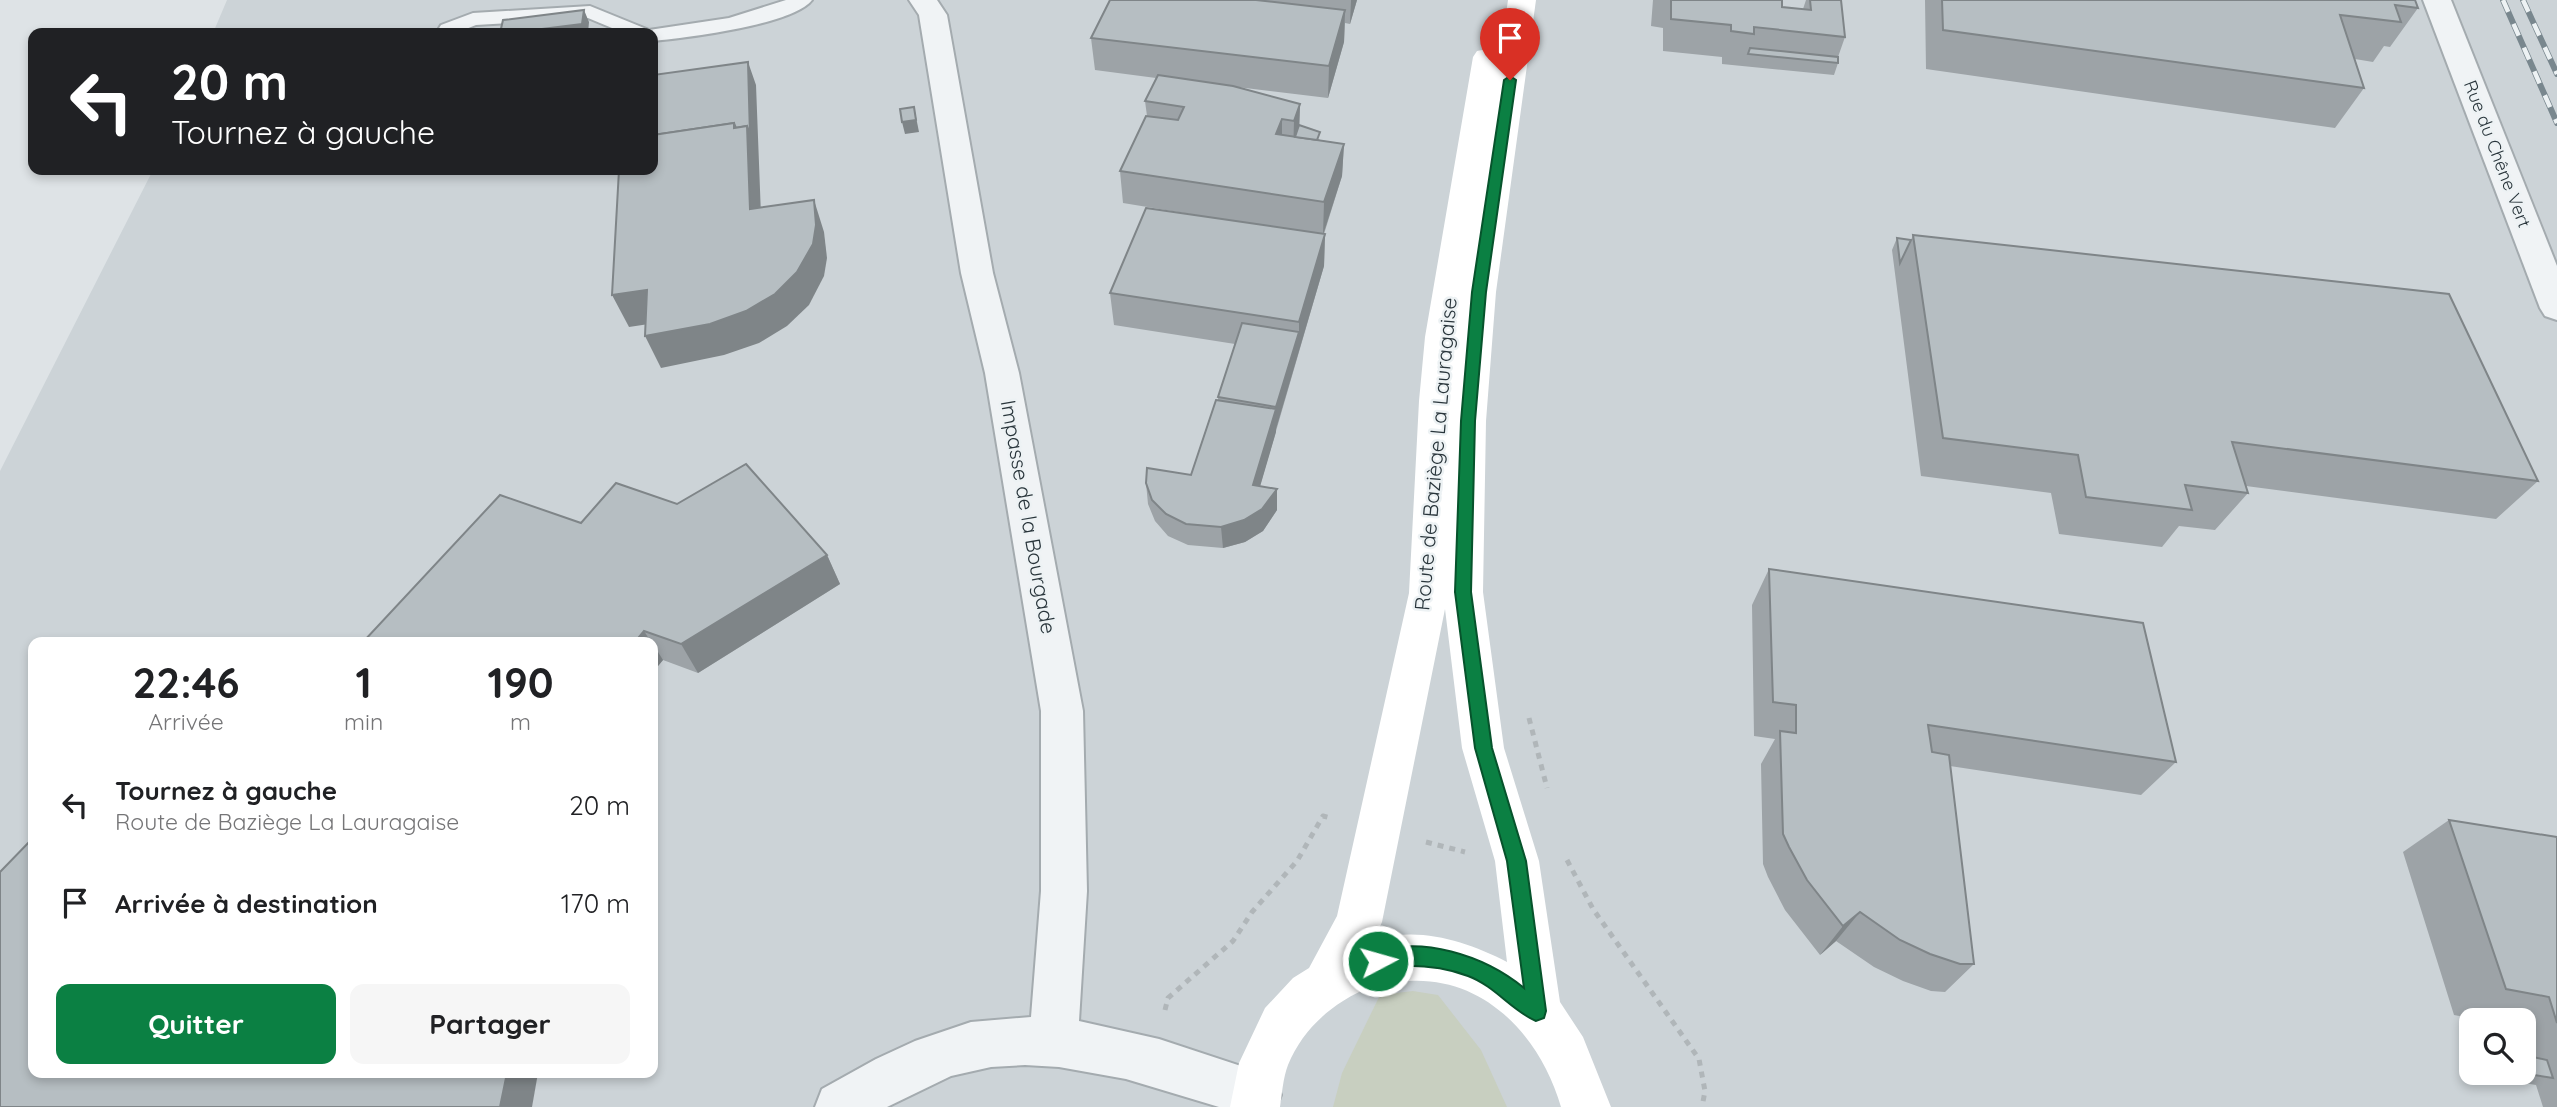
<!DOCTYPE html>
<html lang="fr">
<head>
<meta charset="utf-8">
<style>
  body { margin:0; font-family:Quicksand,sans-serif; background:#f6f6f6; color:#202124; height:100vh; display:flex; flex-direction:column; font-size:26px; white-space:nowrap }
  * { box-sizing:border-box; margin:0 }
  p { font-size:23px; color:#757577 }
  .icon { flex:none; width:38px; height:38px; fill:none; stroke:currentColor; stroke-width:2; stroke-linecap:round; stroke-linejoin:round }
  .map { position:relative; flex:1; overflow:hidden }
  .sheet { position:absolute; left:28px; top:637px; width:630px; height:441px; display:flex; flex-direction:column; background:#fff; border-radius:14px; box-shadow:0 4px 10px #0003 }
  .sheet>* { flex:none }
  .banner { position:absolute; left:28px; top:28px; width:630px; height:147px; border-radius:14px; box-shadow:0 4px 10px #0003; background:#202124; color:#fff; overflow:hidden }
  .fabs { position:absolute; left:2459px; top:1008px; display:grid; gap:14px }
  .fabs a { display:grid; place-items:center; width:77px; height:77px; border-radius:14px; background:#fff; box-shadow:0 4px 10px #0003; font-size:35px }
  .pin { position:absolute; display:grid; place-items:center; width:60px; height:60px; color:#fff; margin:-72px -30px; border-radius:50% 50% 50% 0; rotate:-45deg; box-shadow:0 0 7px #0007 }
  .pin .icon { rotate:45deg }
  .me { position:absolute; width:77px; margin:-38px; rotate:84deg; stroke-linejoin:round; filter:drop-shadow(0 0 5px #0008) }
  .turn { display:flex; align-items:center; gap:24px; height:147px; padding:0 28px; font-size:32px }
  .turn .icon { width:91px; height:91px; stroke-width:2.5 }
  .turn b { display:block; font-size:49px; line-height:60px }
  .eta { display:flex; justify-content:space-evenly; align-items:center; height:119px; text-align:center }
  .eta b { font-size:42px; font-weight:800; line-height:49px }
  .action { display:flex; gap:14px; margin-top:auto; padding:14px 28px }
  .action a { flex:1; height:80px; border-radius:14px; background:#0b8043; color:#fff; font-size:28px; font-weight:800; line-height:80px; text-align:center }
  .action a+a { background:#f6f6f6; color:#202124 }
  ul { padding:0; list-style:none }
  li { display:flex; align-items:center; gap:21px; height:98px; padding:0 28px }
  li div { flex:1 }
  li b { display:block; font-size:26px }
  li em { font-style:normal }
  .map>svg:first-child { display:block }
</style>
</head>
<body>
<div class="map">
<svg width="2557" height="1107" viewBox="0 0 2557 1107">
  <rect width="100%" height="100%" fill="#dee3e6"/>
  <!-- built -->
  <path fill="#ccd3d7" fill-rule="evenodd" d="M227,0H2557V1107H0V471L153,170H653V33H213ZM33,642H653V1073H33ZM2471,1020H2524V1073H2471Z"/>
  <!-- green -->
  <path fill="#c8cfc0" d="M1413,991L1438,995L1481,1050L1507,1107H1333L1342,1073L1380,995Z"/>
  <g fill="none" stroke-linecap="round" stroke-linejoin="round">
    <defs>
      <path id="lane" d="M786,0H812C793,25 685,38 653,41V33H624L588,18L476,25L456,33H436L441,25L473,13L590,6L649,30L729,18Z"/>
      <g id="street">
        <path d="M909,0H937L947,15L993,273L1019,373L1083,711L1087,891L1079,1021L1159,1039L1274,1077L1281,1095L1276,1107H1219L1126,1079L1059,1067L1025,1065L991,1067L951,1076L887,1107H815L822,1089L876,1059L915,1041L971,1022L1031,1017L1041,891V711L985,373L961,273L919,15Z"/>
        <path d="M2423,0H2451L2557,266V320L2545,316L2540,308Z"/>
      </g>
    </defs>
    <!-- lane casing -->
    <use href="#lane" stroke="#a4abaf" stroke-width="4"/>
    <!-- street casing -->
    <use href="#street" stroke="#a4abaf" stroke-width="4"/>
    <!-- path -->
    <g stroke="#b0b6b9" stroke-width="5" stroke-dasharray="6 6" stroke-linecap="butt">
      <path d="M1529,718L1547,788"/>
      <path d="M1426,842L1465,852"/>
      <path d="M1567,860L1593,909L1699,1059L1705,1091L1702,1107"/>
      <path d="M1165,1010L1168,998L1233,941L1252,912L1297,861L1323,816L1331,818"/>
    </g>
    <!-- lane -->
    <use href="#lane" fill="#f0f3f5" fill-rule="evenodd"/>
    <!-- street -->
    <use href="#street" fill="#f0f3f5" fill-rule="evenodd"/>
    <!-- secondary -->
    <path fill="#fff" fill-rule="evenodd" d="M1508,0H1536L1496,292L1486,421L1483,592L1504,748L1539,861L1560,1002L1583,1037L1611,1107H1561C1541,1038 1486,976 1408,981C1384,983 1364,987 1343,1001C1319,1016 1299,1038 1288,1065C1283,1078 1282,1094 1280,1107H1230L1239,1063L1265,1008L1293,978L1309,968L1337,916L1409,593L1419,401L1425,337L1473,57L1477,51L1487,49L1497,51L1500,55ZM1445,609L1462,748L1495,861L1507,962C1466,941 1419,926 1374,940L1382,922Z"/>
    <defs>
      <g id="rail">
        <path d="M2503,0L2557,123"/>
        <path d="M2523,0L2557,74"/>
      </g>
    </defs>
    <!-- rail casing -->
    <use href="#rail" stroke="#79878e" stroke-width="6"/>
    <!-- rail -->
    <use href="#rail" stroke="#edf2f4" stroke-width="4.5" stroke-dasharray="13" stroke-linecap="butt"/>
  </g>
  <!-- wall -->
  <g fill="#9da3a7">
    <path d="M1110,0H1357L1350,24L1345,23L1344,42L1328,98L1237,87L1300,104L1299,125L1320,140L1344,144L1342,176L1324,234H1325L1324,266L1260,486L1277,510L1263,531L1245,542L1223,548L1188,545L1168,536L1155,521L1148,504L1146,483L1191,475L1218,400V397L1235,344L1114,325L1110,293L1239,222L1123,203L1120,171L1147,116L1145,101L1156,78L1095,70L1091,38Z"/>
    <path d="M1653,0H1782V7L1803,9L1806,0H1841L1845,37L1838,57V63L1834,75L1722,64V57L1663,51V28L1651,26Z"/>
    <path d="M1925,0H2415L2418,8L2390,47L2384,46L2373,62L2355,59L2364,88L2335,128L1926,69Z"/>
    <path d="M1913,235L2538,481L2496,519L2246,486L2248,493L2215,530L2179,526L2162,547L2059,534L2051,493L1921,476L1892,250L1897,238L1911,240Z"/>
    <path d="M677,504L827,555L840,584L698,673L663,660L653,672V642H363L581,523Z"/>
    <path d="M1769,569L2176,762L2141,795L1950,766L1974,964L1945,992L1931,991L1903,981L1874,967L1836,941L1820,955L1785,910L1768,877L1763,864L1761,764L1775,739L1754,736L1752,605Z"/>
    <path d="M2449,820L2557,837V1107H2543L2536,1085L2500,1079L2498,1073H2524V1020H2481L2454,1015L2403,852Z"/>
  </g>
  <!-- shaded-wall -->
  <g fill="#7f8588">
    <path d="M1351,0H1357L1350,24Z"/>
    <path d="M584,10L589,22L588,33H510Z"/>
    <path d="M1345,10L1344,42L1328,98L1329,66Z"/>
    <path d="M748,62L756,85L762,242L653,169L734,128Z"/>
    <path d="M1300,104L1299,137L1293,154L1294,121Z"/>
    <path d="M914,107L919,132L905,134L902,122Z"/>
    <path d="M1282,119V152L1276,134Z"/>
    <path d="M1344,144L1342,176L1323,235L1324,202Z"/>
    <path d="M814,200L824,232L827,258L824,276L809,305L787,326L759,343L724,355L661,368L645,336Z"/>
    <path d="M1325,234L1324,266L1276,429V407L1299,332V322Z"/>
    <path d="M647,290L662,322L629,327L612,295Z"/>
    <path d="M1276,409V432L1254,507L1253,485Z"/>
    <path d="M1277,489V510L1263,531L1245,542L1223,548L1221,527Z"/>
    <path d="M827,555L840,584L698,673L681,644Z"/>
    <path d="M644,631L651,642H635Z"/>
    <path d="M653,644L663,660L653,672Z"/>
    <path d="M1860,912L1836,941L1820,955L1843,926Z"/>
    <path d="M507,1073H538L532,1107H500Z"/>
  </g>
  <!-- building -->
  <g fill="#b6bec2" stroke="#7f8588" stroke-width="2">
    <path d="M1110,0H1256L1345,10L1329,66L1091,38Z"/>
    <path d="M1671,0H1782V7L1811,10L1810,0H1841L1845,37L1754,27V34L1731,31V25L1671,19Z"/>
    <path d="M1942,0H2415L2418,8L2395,5L2401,22L2340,15L2364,88L1943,30Z"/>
    <path d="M584,10L582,24L510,33H500L503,20Z"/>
    <path d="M1750,48L1838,57V63L1748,54Z"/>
    <path d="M748,62L750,136L747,126L736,128L734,123L653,135V75Z"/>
    <path d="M1158,75L1233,86L1300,104L1294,121L1282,119L1276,134L1344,144L1324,202L1120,171L1146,116L1178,120L1184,107L1145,101Z"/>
    <path d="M914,107L916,120L902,122L900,109Z"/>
    <path d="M734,123V128L747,126L750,209L814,200L816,225L813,244L797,272L775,294L746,311L710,324L645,336L647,290L612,295L619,170H653V135Z"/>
    <path d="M1299,125L1320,132L1317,140L1295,137Z"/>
    <path d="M1146,208L1325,234L1299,322L1110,293Z"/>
    <path d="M1913,235L2449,294L2538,481L2232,442L2248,493L2185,485L2192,510L2086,497L2078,455L1943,438Z"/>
    <path d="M1897,238L1911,240L1900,263Z"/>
    <path d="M1242,323L1299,332L1276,407L1218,397Z"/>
    <path d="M1216,400L1276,409L1253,485L1277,489L1262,509L1244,520L1221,527L1186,524L1166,514L1152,500L1146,483L1147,468L1191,475Z"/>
    <path d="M746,464L827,555L681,644L644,631L635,642H363L500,495L581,523L616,483L677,504Z"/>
    <path d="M1769,569L2143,623L2176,762L1928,725L1932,752L1949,755L1974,964H1960L1930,954L1900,940L1860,912L1843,926L1807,880L1789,847L1783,834L1780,731L1796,733V705L1773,702Z"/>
    <path d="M2449,820L2557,837V1023L2549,997L2506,989Z"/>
    <path d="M33,838V1073H507L500,1107H0V872Z"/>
    <path d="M2497,1012L2511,1015L2512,1020H2499Z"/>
    <path d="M2524,1055L2547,1060L2553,1078L2522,1073H2524Z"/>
  </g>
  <!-- route -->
  <path fill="#0b8043" stroke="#07532c" stroke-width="2" d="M1510,76L1516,80L1486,292L1475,421L1471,592L1492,748L1526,861L1546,1011L1544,1018L1536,1021C1512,1011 1495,986 1468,976C1447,968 1421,965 1398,966C1388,967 1381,971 1371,967L1368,961L1371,954C1420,934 1485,956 1524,988L1507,861L1475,748L1455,592L1461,421L1472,292L1504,80Z"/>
  <g text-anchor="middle" stroke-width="5" stroke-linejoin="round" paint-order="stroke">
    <!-- far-street labels -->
    <g font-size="18" fill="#29353b" stroke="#edf2f4">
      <text transform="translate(2497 154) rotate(69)" y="6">Rue du Chêne Vert</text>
    </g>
    <!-- street labels -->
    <g font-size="21" fill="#29353b" stroke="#edf2f4">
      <text transform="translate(1436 454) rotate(-85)" y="7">Route de Baziège La Lauragaise</text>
      <text transform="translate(1028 517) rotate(80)" y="7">Impasse de la Bourgade</text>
    </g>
  </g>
</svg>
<div class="fabs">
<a><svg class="icon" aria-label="search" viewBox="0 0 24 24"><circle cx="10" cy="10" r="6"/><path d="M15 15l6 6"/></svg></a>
</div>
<div class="pin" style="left:1510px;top:80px;background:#d93025"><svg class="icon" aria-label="arrive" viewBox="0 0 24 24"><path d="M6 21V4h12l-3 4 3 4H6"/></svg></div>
<svg class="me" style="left:1378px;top:961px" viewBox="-20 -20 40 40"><circle r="17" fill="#0b8043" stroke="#fff" stroke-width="3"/><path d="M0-11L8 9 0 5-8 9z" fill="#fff"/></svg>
<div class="banner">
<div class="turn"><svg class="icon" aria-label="left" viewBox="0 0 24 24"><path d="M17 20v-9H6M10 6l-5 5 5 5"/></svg><div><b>20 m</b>Tournez à gauche</div></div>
</div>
<section class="sheet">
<div class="eta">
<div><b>22:46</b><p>Arrivée</p></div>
<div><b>1</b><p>min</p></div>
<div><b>190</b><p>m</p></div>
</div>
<ul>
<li><svg class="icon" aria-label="left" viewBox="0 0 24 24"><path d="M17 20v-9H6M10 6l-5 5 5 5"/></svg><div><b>Tournez à gauche</b><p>Route de Baziège La Lauragaise</p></div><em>20 m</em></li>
<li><svg class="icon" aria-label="arrive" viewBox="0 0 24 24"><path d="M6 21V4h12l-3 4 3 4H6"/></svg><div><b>Arrivée à destination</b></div><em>170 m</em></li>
</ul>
<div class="action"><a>Quitter</a><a>Partager</a></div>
</section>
</div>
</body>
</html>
